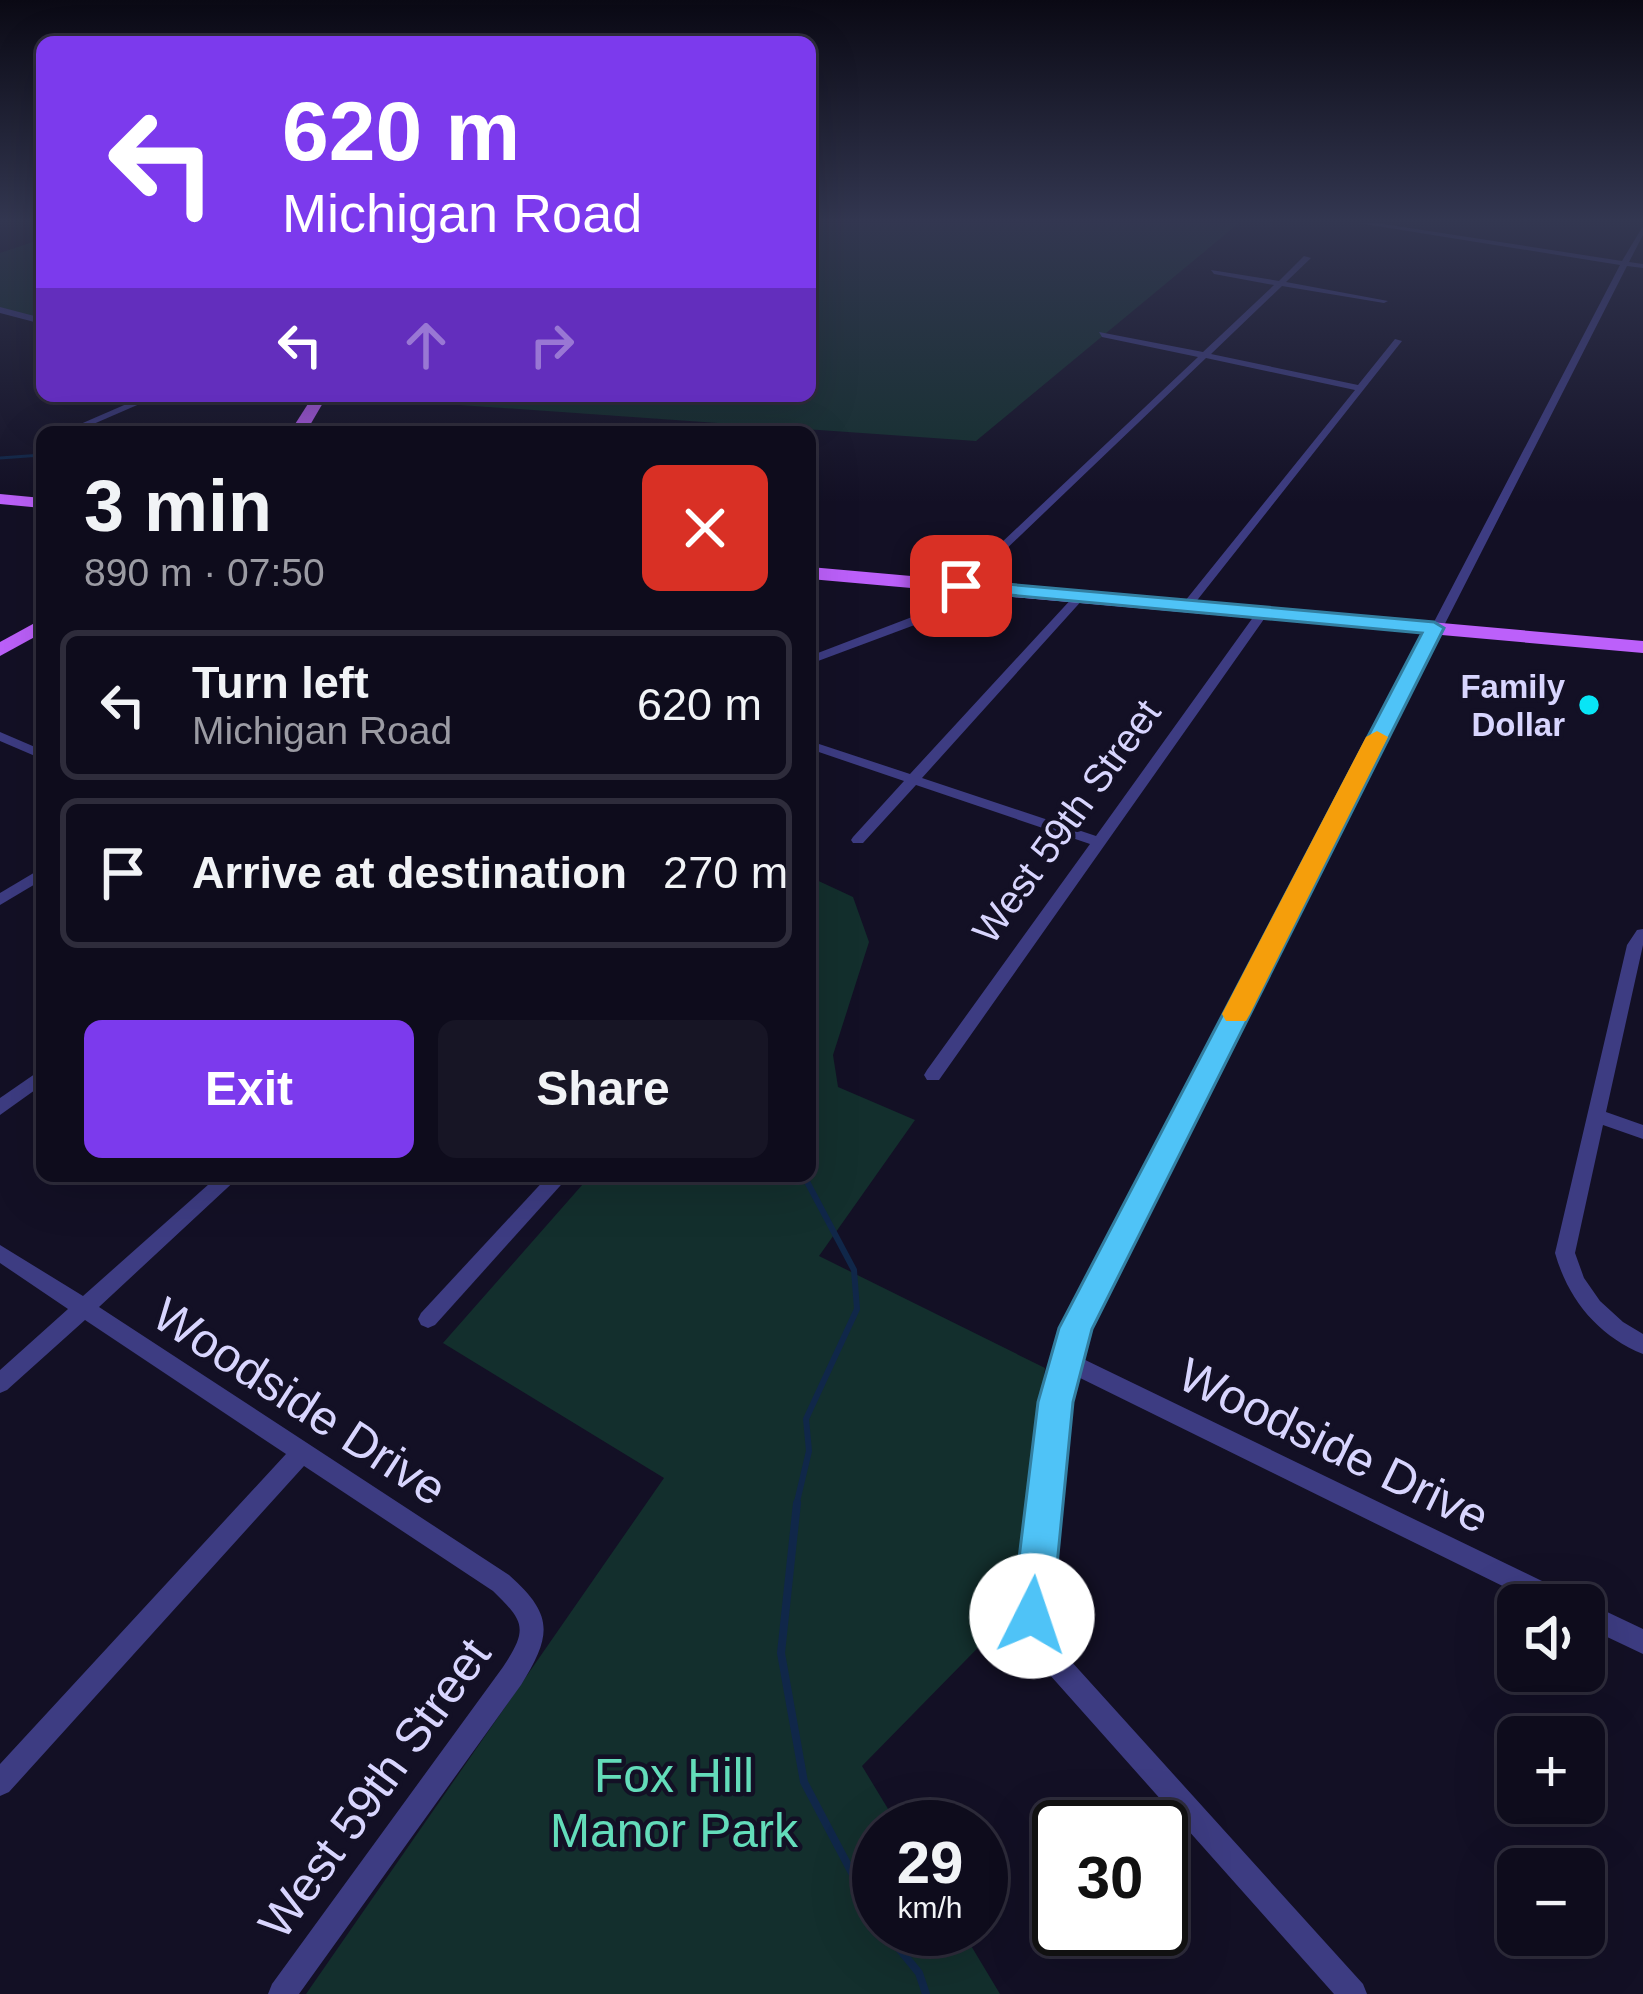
<!DOCTYPE html>
<html lang="en">
<head>
<meta charset="utf-8">
<style>
  body { margin:0; font-family:Helvetica,sans-serif; background:#171525; color:#f1f3f6; height:100vh; display:flex; flex-direction:column; font-size:45px; white-space:nowrap }
  * { box-sizing:border-box; margin:0 }
  p { font-size:39px; color:#9b9ba3 }
  .icon { flex:none; width:66px; height:66px; fill:none; stroke:currentColor; stroke-width:2; stroke-linecap:round; stroke-linejoin:round }
  .map { position:relative; flex:1; overflow:hidden }
  .details { position:absolute; left:36px; top:426px; width:780px; height:756px; display:flex; flex-direction:column; background:#0e0c1c; border-radius:18px; box-shadow:0 12px 48px #0002,0 0 0 3px #2e2c3b }
  .details>* { flex:none }
  .hud { position:absolute; left:36px; top:36px; width:780px; height:366px; border-radius:18px; box-shadow:0 12px 48px #0002,0 0 0 3px #2e2c3b; background:#7c3aed; color:#fff; overflow:hidden }
  .fabs { position:absolute; left:1497px; top:1584px; display:grid; gap:24px }
  .fabs a { display:grid; place-items:center; width:108px; height:108px; border-radius:18px; background:#0e0c1c; box-shadow:0 12px 48px #0002,0 0 0 3px #2e2c3b; font-size:60px }
  .speed { position:absolute; left:852px; top:1800px; display:flex; gap:24px; font-size:60px; font-weight:700; text-align:center }
  .speed>* { display:grid; place-content:center; width:156px; height:156px; border-radius:50%; background:#0e0c1c; box-shadow:0 12px 48px #0002,0 0 0 3px #2e2c3b; line-height:1 }
  .speed small { font-size:30px; font-weight:400 }
  .speed .limit { border:6px solid #111; border-radius:18px; background:#fff; color:#111 }
  .pin { position:absolute; display:grid; place-items:center; width:102px; height:102px; color:#fff; margin:-51px; border-radius:24px; box-shadow:0 6px 18px #0006 }
  .me { position:absolute; width:132px; margin:-66px; rotate:4deg; stroke-linejoin:round; filter:drop-shadow(0 0 9px #0008) }
  .turn { display:flex; align-items:center; gap:42px; height:252px; padding:0 48px; font-size:54px }
  .turn .icon { width:156px; height:156px; stroke-width:2.5 }
  .turn b { display:block; font-size:84px; line-height:102px }
  .lanes { display:flex; align-items:center; height:114px; padding:0 48px; background:#0003; justify-content:center; gap:60px; direction:ltr }
  .lanes .off { opacity:.35 }
  .round { display:grid; place-items:center; flex:none; width:126px; height:126px; border-radius:18px; background:#171525 }
  .summary { display:flex; align-items:center; justify-content:space-between; height:204px; padding:0 48px }
  h1 { font-size:72px; font-weight:700; line-height:90px }
  .action { display:flex; gap:24px; margin-top:auto; padding:24px 48px }
  .action a { flex:1; height:138px; border-radius:18px; background:#7c3aed; color:#fff; font-size:48px; font-weight:700; line-height:138px; text-align:center }
  .action a+a { background:#171525; color:#f1f3f6 }
  ul { padding:0; list-style:none }
  li { display:flex; align-items:center; gap:36px; height:150px; margin:0 24px 18px; padding:0 24px; border:6px solid #2e2c3b; border-radius:18px }
  li div { flex:1 }
  li b { display:block; font-size:45px }
  li em { font-style:normal }
  .map>svg:first-child { display:block }
</style>
</head>
<body>
<div class="map">
<svg width="1643" height="1994" viewBox="0 0 1643 1994">
  <rect width="100%" height="100%" fill="#131025"/>
  <!-- green -->
  <g fill="#132f2d">
    <path d="M810,223H1239L976,441L345,397L810,396Z"/>
    <path d="M42,239V320L0,310V253Z"/>
    <path d="M810,877L853,897L869,942L833,1055L838,1087L915,1120L819,1256L1045,1368L1014,1611L862,1766L899,1827H879V1929H961L1000,1994H306L664,1478L443,1343L590,1176H810Z"/>
  </g>
  <g fill="none" stroke-linecap="round" stroke-linejoin="round">
    <!-- stream-far2 -->
    <path stroke="#102749" stroke-width="3" d="M0,458L42,455"/>
    <!-- stream-far1 -->
    <path stroke="#102749" stroke-width="6" d="M796,1506L809,1451L806,1419L857,1309L854,1270L804,1176"/>
    <!-- stream -->
    <g stroke="#102749" stroke-width="8">
      <path d="M797,1503L781,1653L804,1782L879,1924"/>
      <path d="M883,1929L919,1973L926,1994"/>
    </g>
    <!-- minor -->
    <g fill="#3d3c82" fill-rule="evenodd">
      <path d="M1358,223H1377L1622,261L1643,226V235L1629,262L1643,264V268L1627,266L1086,1329L1077,1356L1575,1597L1578,1603L1584,1601L1643,1629V1654L1584,1626V1605H1541L1072,1374L1041,1600L1052,1640L1363,1984L1367,1994H1334L1033,1656L1017,1600L1047,1383L1066,1328L1620,265Z"/>
      <path d="M1304,256L1311,258L1286,282L1388,301L1384,303L1282,286L1211,354L1358,385L1395,339L1402,341L1191,608L1181,606L1355,390L1206,358L953,600L920,623L810,664V656L912,617L945,596L1198,357L1102,337L1099,332L1203,352L1274,285L1214,274L1211,270L1279,281Z"/>
      <path d="M145,396H158L75,432H62Z"/>
      <path d="M1075,595L1085,597L922,778L1096,836L1259,609L1269,612L939,1080H927L924,1075L927,1070L1090,844L916,785L863,843H853L851,840L853,837L904,781L810,749V741L910,774Z"/>
      <path d="M0,732L42,750V759L0,741Z"/>
      <path d="M42,868V880L0,905V893Z"/>
      <path d="M1643,929V945L1606,1112L1643,1125V1139L1603,1125L1575,1253L1584,1278L1600,1301L1623,1322L1643,1334V1354C1598,1336 1568,1299 1555,1253L1627,945L1637,930Z"/>
      <path d="M42,1069V1085L0,1115V1098Z"/>
      <path d="M218,1176H240L99,1307L509,1575C554,1615 552,1635 521,1685L299,1994H268L272,1984L503,1667C528,1629 525,1622 493,1591L304,1466L9,1792L0,1796V1764L286,1454L85,1320L7,1390L0,1393V1370L68,1309L0,1263V1245L83,1296Z"/>
      <path d="M548,1176H569L435,1325L428,1328L421,1325L418,1319L421,1313Z"/>
    </g>
    <!-- tertiary -->
    <path fill="#3d3c82" fill-rule="evenodd" d="M0,307L42,318V324L0,313Z"/>
    <!-- primary -->
    <g fill="#bc60fa" fill-rule="evenodd">
      <path d="M313,396H327L306,432H290Z"/>
      <path d="M0,494L42,498V508L0,504Z"/>
      <path d="M810,567L1643,641V653L810,579Z"/>
      <path d="M42,619V633L0,656V642Z"/>
    </g>
  </g>
  <!-- sky -->
  <linearGradient id="sky" x2="0" y2="1"><stop stop-color="#0a0914"/><stop offset="0.44" stop-color="#333751"/><stop offset="1" stop-color="#333751" stop-opacity="0"/></linearGradient>
  <rect width="1643" height="502" fill="url(#sky)"/>
  <!-- route -->
  <path fill="#4fc3f7" stroke="#337fa1" stroke-width="3" d="M961,580L1434,622L1444,628L1092,1329L1073,1402L1052,1616L1046,1630L1032,1636L1018,1630L1012,1616L1038,1402L1059,1328L1422,633L954,590V582Z"/>
  <!-- slow -->
  <path fill="#f59e0b" d="M1377,731L1388,737L1250,1014L1246,1021H1226L1222,1014L1366,737Z"/>
  <!-- markers -->
  <circle fill="#08e5f6" stroke="#131025" stroke-width="4.5" cx="1589" cy="705" r="12"/>
  <g text-anchor="middle" stroke-width="9" stroke-linejoin="round" paint-order="stroke">
    <!-- far-poi labels -->
    <g font-size="33" font-weight="bold" fill="#d8d5fe" stroke="#131025" text-anchor="end">
      <text x="1565" y="698">Family<tspan x="1565" dy="38">Dollar</tspan></text>
    </g>
    <!-- street labels -->
    <g font-size="39" fill="#d8d5fe" stroke="#131025">
      <text transform="translate(1066 821) rotate(-54)" y="14">West 59th Street</text>
    </g>
    <!-- near-street labels -->
    <g font-size="48" fill="#d8d5fe" stroke="#131025">
      <text transform="translate(300 1401) rotate(33)" y="17">Woodside Drive</text>
      <text transform="translate(1334 1445) rotate(26)" y="17">Woodside Drive</text>
      <text transform="translate(374 1788) rotate(-54)" y="17">West 59th Street</text>
    </g>
    <!-- near-park labels -->
    <g font-size="48" fill="#63dcba" stroke="#131025">
      <text x="674" y="1792">Fox Hill<tspan x="674" dy="55">Manor Park</tspan></text>
    </g>
  </g>
</svg>
<div class="fabs">
<a><svg class="icon" aria-label="sound" viewBox="0 0 24 24"><path d="M4 9h4l5-4v14l-5-4H4zM17 9q2 3 0 6"/></svg></a>
<a>+</a>
<a>−</a>
</div>
<div class="speed"><div>29<small>km/h</small></div><div class="limit">30</div></div>
<div class="pin" style="left:961px;top:586px;background:#d93025"><svg class="icon" aria-label="arrive" viewBox="0 0 24 24"><path d="M6 21V4h12l-3 4 3 4H6"/></svg></div>
<svg class="me" style="left:1032px;top:1616px" viewBox="-20 -20 40 40"><circle r="19" fill="#fff"/><path d="M0-13L10 11 0 6-10 11z" fill="#4fc3f7"/></svg>
<div class="hud">
<div class="turn"><svg class="icon" aria-label="left" viewBox="0 0 24 24"><path d="M17 20v-9H6M10 6l-5 5 5 5"/></svg><div><b>620 m</b>Michigan Road</div></div>
<div class="lanes"><svg class="icon" aria-label="left" viewBox="0 0 24 24"><path d="M17 20v-9H6M10 6l-5 5 5 5"/></svg><svg class="icon off" aria-label="ahead" viewBox="0 0 24 24"><path d="M12 20V5M6 11l6-6 6 6"/></svg><svg class="icon off" aria-label="right" viewBox="0 0 24 24"><path d="M7 20v-9h11M14 6l5 5-5 5"/></svg></div>
</div>
<section class="details">
<div class="summary"><div><h1>3 min</h1><p>890 m · 07:50</p></div><a class="round" style="background:#d93025;color:#fff"><svg class="icon" aria-label="close" viewBox="0 0 24 24"><path d="M6 6l12 12M18 6L6 18"/></svg></a></div>
<ul>
<li><svg class="icon" aria-label="left" viewBox="0 0 24 24"><path d="M17 20v-9H6M10 6l-5 5 5 5"/></svg><div><b>Turn left</b><p>Michigan Road</p></div><em>620 m</em></li>
<li><svg class="icon" aria-label="arrive" viewBox="0 0 24 24"><path d="M6 21V4h12l-3 4 3 4H6"/></svg><div><b>Arrive at destination</b></div><em>270 m</em></li>
</ul>
<div class="action"><a>Exit</a><a>Share</a></div>
</section>
</div>
</body>
</html>
